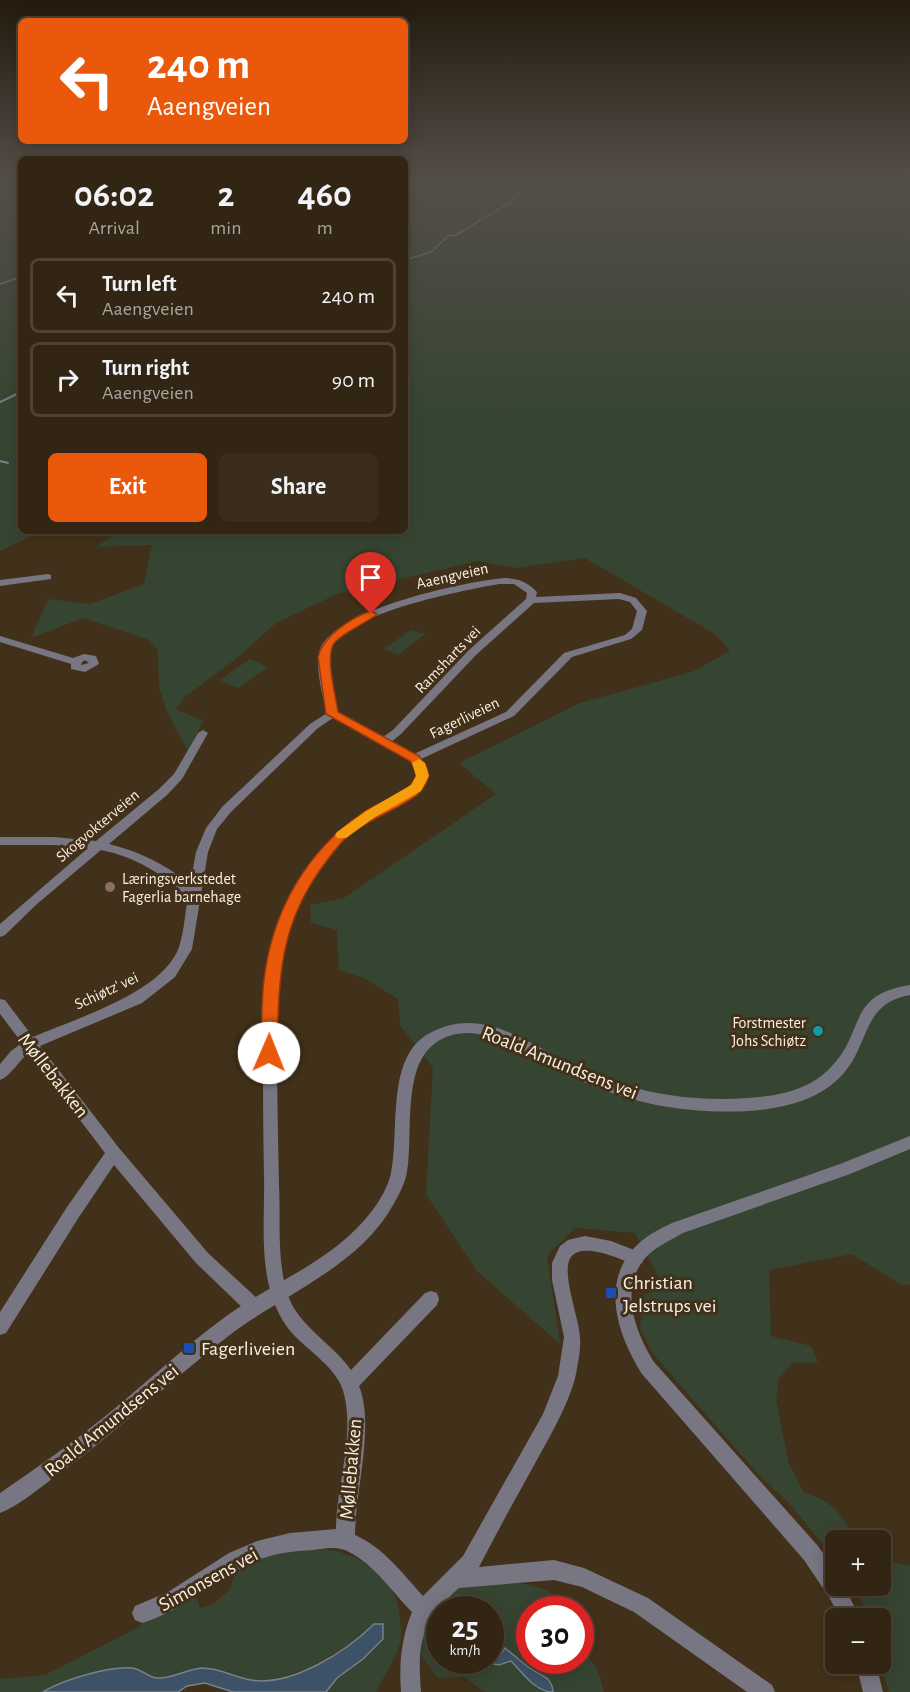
<!DOCTYPE html>
<html lang="en">
<head>
<meta charset="utf-8">
<style>
  body { margin:0; font-family:"Alegreya Sans",sans-serif; background:#3a2d1d; color:#f1f3f6; height:100vh; display:flex; flex-direction:column; font-size:22px; white-space:nowrap }
  * { box-sizing:border-box; margin:0 }
  p { font-size:20px; color:#a8a5a0 }
  .icon { flex:none; width:33px; height:33px; fill:none; stroke:currentColor; stroke-width:2; stroke-linecap:round; stroke-linejoin:round }
  .map { position:relative; flex:1; overflow:hidden }
  .sheet { position:absolute; left:18px; top:156px; width:390px; height:378px; display:flex; flex-direction:column; background:#322514; border-radius:9px; box-shadow:0 3px 15px #0003,0 0 0 2px #4d4234 }
  .sheet>* { flex:none }
  .banner { position:absolute; left:18px; top:18px; width:390px; height:126px; border-radius:9px; box-shadow:0 3px 15px #0003,0 0 0 2px #4d4234; background:#ea580c; color:#fff; overflow:hidden }
  .tools { position:absolute; left:825px; top:1530px; display:grid; gap:12px }
  .tools a { display:grid; place-items:center; width:66px; height:66px; border-radius:9px; background:#322514; box-shadow:0 3px 15px #0003,0 0 0 2px #4d4234; font-size:30px }
  .speed { position:absolute; left:426px; top:1596px; display:flex; gap:12px; font-size:30px; font-weight:700; text-align:center }
  .speed>* { display:grid; place-content:center; width:78px; height:78px; border-radius:50%; background:#322514; box-shadow:0 3px 15px #0003,0 0 0 2px #4d4234; line-height:1 }
  .speed small { font-size:15px; font-weight:400 }
  .speed .limit { border:9px solid #d22; background:#fff; color:#111 }
  .pin { position:absolute; display:grid; place-items:center; width:51px; height:51px; color:#fff; margin:-62px -26px; border-radius:50% 50% 50% 0; rotate:-45deg; box-shadow:0 0 6px #0007 }
  .pin .icon { rotate:45deg }
  .me { position:absolute; width:66px; margin:-33px; rotate:1deg; stroke-linejoin:round; filter:drop-shadow(0 0 4px #0008) }
  .turn { display:flex; align-items:center; gap:21px; height:126px; padding:0 30px; font-size:27px }
  .turn .icon { width:78px; height:78px; stroke-width:2.5 }
  .turn b { display:block; font-size:42px; line-height:51px }
  .eta { display:flex; justify-content:space-evenly; align-items:center; height:102px; text-align:center }
  .eta b { font-size:36px; font-weight:700; line-height:42px }
  .cta { display:flex; gap:12px; margin-top:auto; padding:12px 30px }
  .cta a { flex:1; height:69px; border-radius:9px; background:#ea580c; color:#fff; font-size:24px; font-weight:700; line-height:69px; text-align:center }
  .cta a+a { background:#3a2d1d; color:#f1f3f6 }
  ul { padding:0; list-style:none }
  li { display:flex; align-items:center; gap:18px; height:75px; margin:0 12px 9px; padding:0 18px; border:3px solid #4d4234; border-radius:9px }
  li div { flex:1 }
  li b { display:block; font-size:22px }
  li em { font-style:normal }
  .map>svg:first-child { display:block }
</style>
</head>
<body>
<div class="map">
<svg width="910" height="1692" viewBox="0 0 910 1692">
  <rect width="100%" height="100%" fill="#42311a"/>
  <!-- green -->
  <g fill="#364531" fill-rule="evenodd">
    <path d="M0,181H21V531H42L0,551Z"/>
    <path d="M405,181H910V1285L900,1284L852,1254L769,1270L771,1336L811,1346L818,1362L793,1363L779,1378L776,1400L789,1464L804,1493C832,1499 843,1518 858,1540H836L835,1559L789,1503L759,1475L653,1354L640,1328L645,1294L665,1289L635,1233L575,1228L547,1256L560,1344L477,1271L426,1194L433,1068L400,1025L398,999L364,978L339,970L337,930L311,923L310,905L344,898L496,794L459,763L580,703L692,672L730,651L715,634L585,558L516,568L478,561L337,594L276,623L237,658L186,696L176,709L203,721L188,751L167,712L159,687L158,650L147,639L83,618L31,638L48,599L90,604L144,584L152,545L96,547L120,531H405Z"/>
    <path d="M411,630L425,634L398,655L384,649Z"/>
    <path d="M250,659L268,667L238,688L220,680Z"/>
    <path d="M316,1547C357,1553 397,1572 400,1618C401,1627 402,1638 399,1646C394,1662 383,1677 376,1692H326L337,1678L363,1659L382,1639L373,1624L359,1639L307,1669L270,1680H251L222,1670L201,1668L160,1678L143,1672L51,1687L43,1692H0V1679L45,1675L139,1627L143,1618L196,1594L200,1608L212,1605L230,1590L236,1568L251,1558Z"/>
    <path d="M881,1559L910,1566V1692H889L880,1664V1618H869L856,1586H880Z"/>
    <path d="M502,1579C521,1584 561,1588 567,1609L530,1610V1660H580L581,1643L587,1656L597,1668L604,1692H485L464,1677L438,1678L422,1656L421,1639L444,1597L463,1585ZM440,1610H490V1660H440Z"/>
  </g>
  <!-- water -->
  <g fill="#3e5267" stroke="#76818c" stroke-width="1.5">
    <path d="M374,1624H383V1639L363,1659L337,1678L326,1692H233L205,1683L187,1686L178,1692H43C62,1680 109,1666 132,1668C141,1669 148,1677 157,1678C172,1679 187,1669 202,1668C220,1668 234,1677 251,1680C291,1687 347,1651 374,1624Z"/>
    <path d="M505,1648L528,1667L548,1679L552,1686L553,1692C535,1692 523,1673 511,1661L499,1665L477,1661L498,1658Z"/>
  </g>
  <g fill="none" stroke-linecap="round" stroke-linejoin="round">
    <!-- stream-far1 -->
    <g stroke="#76818c" stroke-width="1.5">
      <path d="M405,260L431,252L448,236L456,235L512,201L519,191"/>
      <path d="M0,284L21,277"/>
    </g>
    <!-- stream -->
    <g stroke="#76818c" stroke-width="2">
      <path d="M0,402L21,392"/>
      <path d="M0,461L8,463"/>
    </g>
    <!-- minor -->
    <g fill="#787682" fill-rule="evenodd">
      <path d="M48,574L51,575V579L0,586V580Z"/>
      <path d="M504,578C517,578 528,582 537,592L536,597L620,593L636,598L647,611L642,630L631,639L572,657L514,716L421,759C428,769 430,778 422,788C410,804 389,809 373,819C337,839 311,874 296,911C287,933 280,958 278,981C276,1002 277,1024 277,1045C277,1092 278,1139 279,1185C281,1222 276,1263 289,1298C301,1328 333,1344 351,1370L425,1293L431,1291L437,1293L439,1299L437,1305L359,1386C375,1425 355,1491 355,1535C383,1547 403,1574 423,1596L463,1556L543,1414L558,1376L564,1337L552,1280V1263L560,1246L568,1240L585,1236L611,1241L642,1253L644,1258L642,1263L636,1265C622,1260 583,1241 571,1257C560,1271 580,1320 580,1338C581,1349 578,1363 576,1374C571,1399 551,1435 538,1458C518,1494 498,1530 479,1567L554,1560L584,1568L648,1598L772,1685L775,1692H747L634,1612L582,1587L554,1580L459,1588C421,1622 417,1642 421,1692H401C399,1664 401,1639 412,1612C392,1592 375,1565 349,1552C339,1546 325,1548 313,1550C292,1551 270,1554 250,1563C212,1581 184,1610 142,1623L135,1620L132,1613L135,1606L168,1592L229,1553L257,1541L290,1533L336,1529C336,1487 355,1436 344,1394C338,1368 309,1352 292,1333C284,1324 278,1313 274,1302C259,1263 265,1217 264,1176C263,1132 263,1088 263,1044C263,1019 262,993 267,968C278,908 307,852 358,817C375,806 399,801 413,785C419,777 417,767 410,760L333,718L318,728L231,812L217,829L208,852L192,949L175,977L142,1003L40,1046L119,1148L208,1253L260,1301L262,1307L260,1313L254,1315L248,1313L196,1263L114,1165L79,1217L6,1333L0,1335V1312L67,1207L105,1153L29,1053C19,1060 11,1076 0,1080V1064L11,1051L22,1043L0,1014V999L5,1000L33,1037C74,1019 163,993 179,947C184,932 185,913 188,897C162,874 136,857 101,850L37,904L5,935L0,937V924L88,848L54,845H0V837H54L96,841L159,789L174,774L198,733L203,730L208,733L182,779L167,795L109,844C140,852 166,864 190,885L196,852L206,828L223,806L310,724L327,713C323,698 314,663 320,649C336,609 463,582 504,578ZM499,584H514L527,593L526,599L469,650L393,730L383,737L338,712C334,698 324,662 330,649C347,612 461,591 499,584ZM619,599L630,602L637,611L632,629L625,635L564,653L506,712L414,754L392,741L401,734L477,654L534,603Z"/>
      <path d="M0,636L73,658L84,654L96,656L99,664L85,672L71,669V664L0,642ZM85,660L89,663L81,665L82,662Z"/>
    </g>
    <!-- tertiary -->
    <g fill="#787682" fill-rule="evenodd">
      <path d="M910,985V995C862,1003 870,1044 843,1074C811,1111 749,1113 705,1111C672,1109 640,1103 609,1092C590,1085 571,1077 553,1068C518,1051 479,1019 440,1040C400,1062 414,1134 407,1172C405,1183 399,1195 393,1205C357,1270 277,1296 222,1341C166,1385 114,1434 56,1476C38,1489 20,1505 0,1513V1493C37,1468 73,1442 108,1414C147,1382 184,1347 225,1317C273,1282 335,1260 372,1211C380,1200 388,1187 391,1173C400,1132 385,1056 430,1033C478,1007 518,1037 560,1058C580,1068 601,1077 622,1084C662,1097 706,1101 748,1098C778,1096 810,1090 831,1067C866,1031 846,995 910,985Z"/>
      <path d="M910,1136V1149L850,1174L683,1233C671,1240 657,1246 647,1256C618,1287 635,1332 654,1362L818,1546L836,1572V1586H844L860,1618H840L829,1597L804,1560L642,1374C618,1336 599,1282 637,1245C647,1235 660,1229 672,1223L840,1164Z"/>
      <path d="M856,1664H876L883,1692H863Z"/>
    </g>
  </g>
  <!-- sky -->
  <linearGradient id="sky" x2="0" y2="1"><stop stop-color="#241b0e"/><stop offset="0.43" stop-color="#544e49"/><stop offset="1" stop-color="#544e49" stop-opacity="0"/></linearGradient>
  <rect width="910" height="418" fill="url(#sky)"/>
  <!-- route -->
  <path fill="#ea580c" stroke="#983908" stroke-width="1.5" d="M371,611L377,614L375,616C363,624 345,632 335,642C324,655 336,696 338,712L419,756C423,762 429,767 428,776C428,783 422,790 417,795C393,813 360,821 340,844C280,915 279,965 277,1053L275,1058L269,1060L264,1058L261,1053C262,1029 261,1004 264,980C272,911 307,850 364,812C380,801 409,796 416,776L414,767L410,761L326,714L318,657C322,637 352,617 371,611Z"/>
  <!-- slow -->
  <path fill="#f59e0b" d="M419,759L425,763L429,776L421,791L375,817L346,838H337L335,835L337,832L366,811L411,785L416,776L412,763Z"/>
  <!-- markers -->
  <circle fill="#8d6e63" stroke="#42311a" stroke-width="2" cx="110" cy="887" r="6"/>
  <circle fill="#0f9aa8" stroke="#42311a" stroke-width="2" cx="818" cy="1031" r="6"/>
  <g fill="#1a4fb4" stroke="#42311a" stroke-width="2">
    <rect x="605" y="1287" width="12" height="12" rx="3"/>
    <rect x="183" y="1342" width="12" height="12" rx="3"/>
  </g>
  <g text-anchor="middle" stroke-width="6" stroke-linejoin="round" paint-order="stroke">
    <!-- street labels -->
    <g font-size="16" fill="#faefe1" stroke="#42311a">
      <text transform="translate(452 575) rotate(-13)" y="6">Aaengveien</text>
      <text transform="translate(447 659) rotate(-46)" y="6">Ramsharts vei</text>
      <text transform="translate(464 717) rotate(-26)" y="6">Fagerliveien</text>
      <text transform="translate(97 825) rotate(-40)" y="6">Skogvokterveien</text>
      <text transform="translate(106 990) rotate(-25)" y="6">Schiøtz' vei</text>
    </g>
    <!-- poi labels -->
    <g font-size="16" fill="#faefe1" stroke="#42311a" text-anchor="start">
      <text x="122" y="884">Læringsverkstedet<tspan x="122" dy="18">Fagerlia barnehage</tspan></text>
      <text x="806" y="1028" text-anchor="end">Forstmester<tspan x="806" dy="18">Johs Schiøtz</tspan></text>
    </g>
    <!-- near-street labels -->
    <g font-size="20" fill="#faefe1" stroke="#42311a">
      <text transform="translate(560 1062) rotate(22)" y="7">Roald Amundsens vei</text>
      <text transform="translate(54 1075) rotate(52)" y="7">Møllebakken</text>
      <text transform="translate(111 1420) rotate(-39)" y="7">Roald Amundsens vei</text>
      <text transform="translate(350 1469) rotate(-85)" y="7">Møllebakken</text>
      <text transform="translate(208 1579) rotate(-29)" y="7">Simonsens vei</text>
    </g>
    <!-- near-poi labels -->
    <g font-size="20" fill="#faefe1" stroke="#42311a" text-anchor="start">
      <text x="623" y="1289">Christian<tspan x="623" dy="23">Jelstrups vei</tspan></text>
      <text x="201" y="1355">Fagerliveien</text>
    </g>
  </g>
</svg>
<div class="tools">
<a>+</a>
<a>−</a>
</div>
<div class="speed"><div>25<small>km/h</small></div><div class="limit">30</div></div>
<div class="pin" style="left:371px;top:614px;background:#d93025"><svg class="icon" aria-label="arrive" viewBox="0 0 24 24"><path d="M6 21V4h12l-3 4 3 4H6"/></svg></div>
<svg class="me" style="left:269px;top:1053px" viewBox="-20 -20 40 40"><circle r="19" fill="#fff"/><path d="M0-13L10 11 0 6-10 11z" fill="#ea580c"/></svg>
<div class="banner">
<div class="turn"><svg class="icon" aria-label="left" viewBox="0 0 24 24"><path d="M17 20v-9H6M10 6l-5 5 5 5"/></svg><div><b>240 m</b>Aaengveien</div></div>
</div>
<section class="sheet">
<div class="eta">
<div><b>06:02</b><p>Arrival</p></div>
<div><b>2</b><p>min</p></div>
<div><b>460</b><p>m</p></div>
</div>
<ul>
<li><svg class="icon" aria-label="left" viewBox="0 0 24 24"><path d="M17 20v-9H6M10 6l-5 5 5 5"/></svg><div><b>Turn left</b><p>Aaengveien</p></div><em>240 m</em></li>
<li><svg class="icon" aria-label="right" viewBox="0 0 24 24"><path d="M7 20v-9h11M14 6l5 5-5 5"/></svg><div><b>Turn right</b><p>Aaengveien</p></div><em>90 m</em></li>
</ul>
<div class="cta"><a>Exit</a><a>Share</a></div>
</section>
</div>
</body>
</html>
